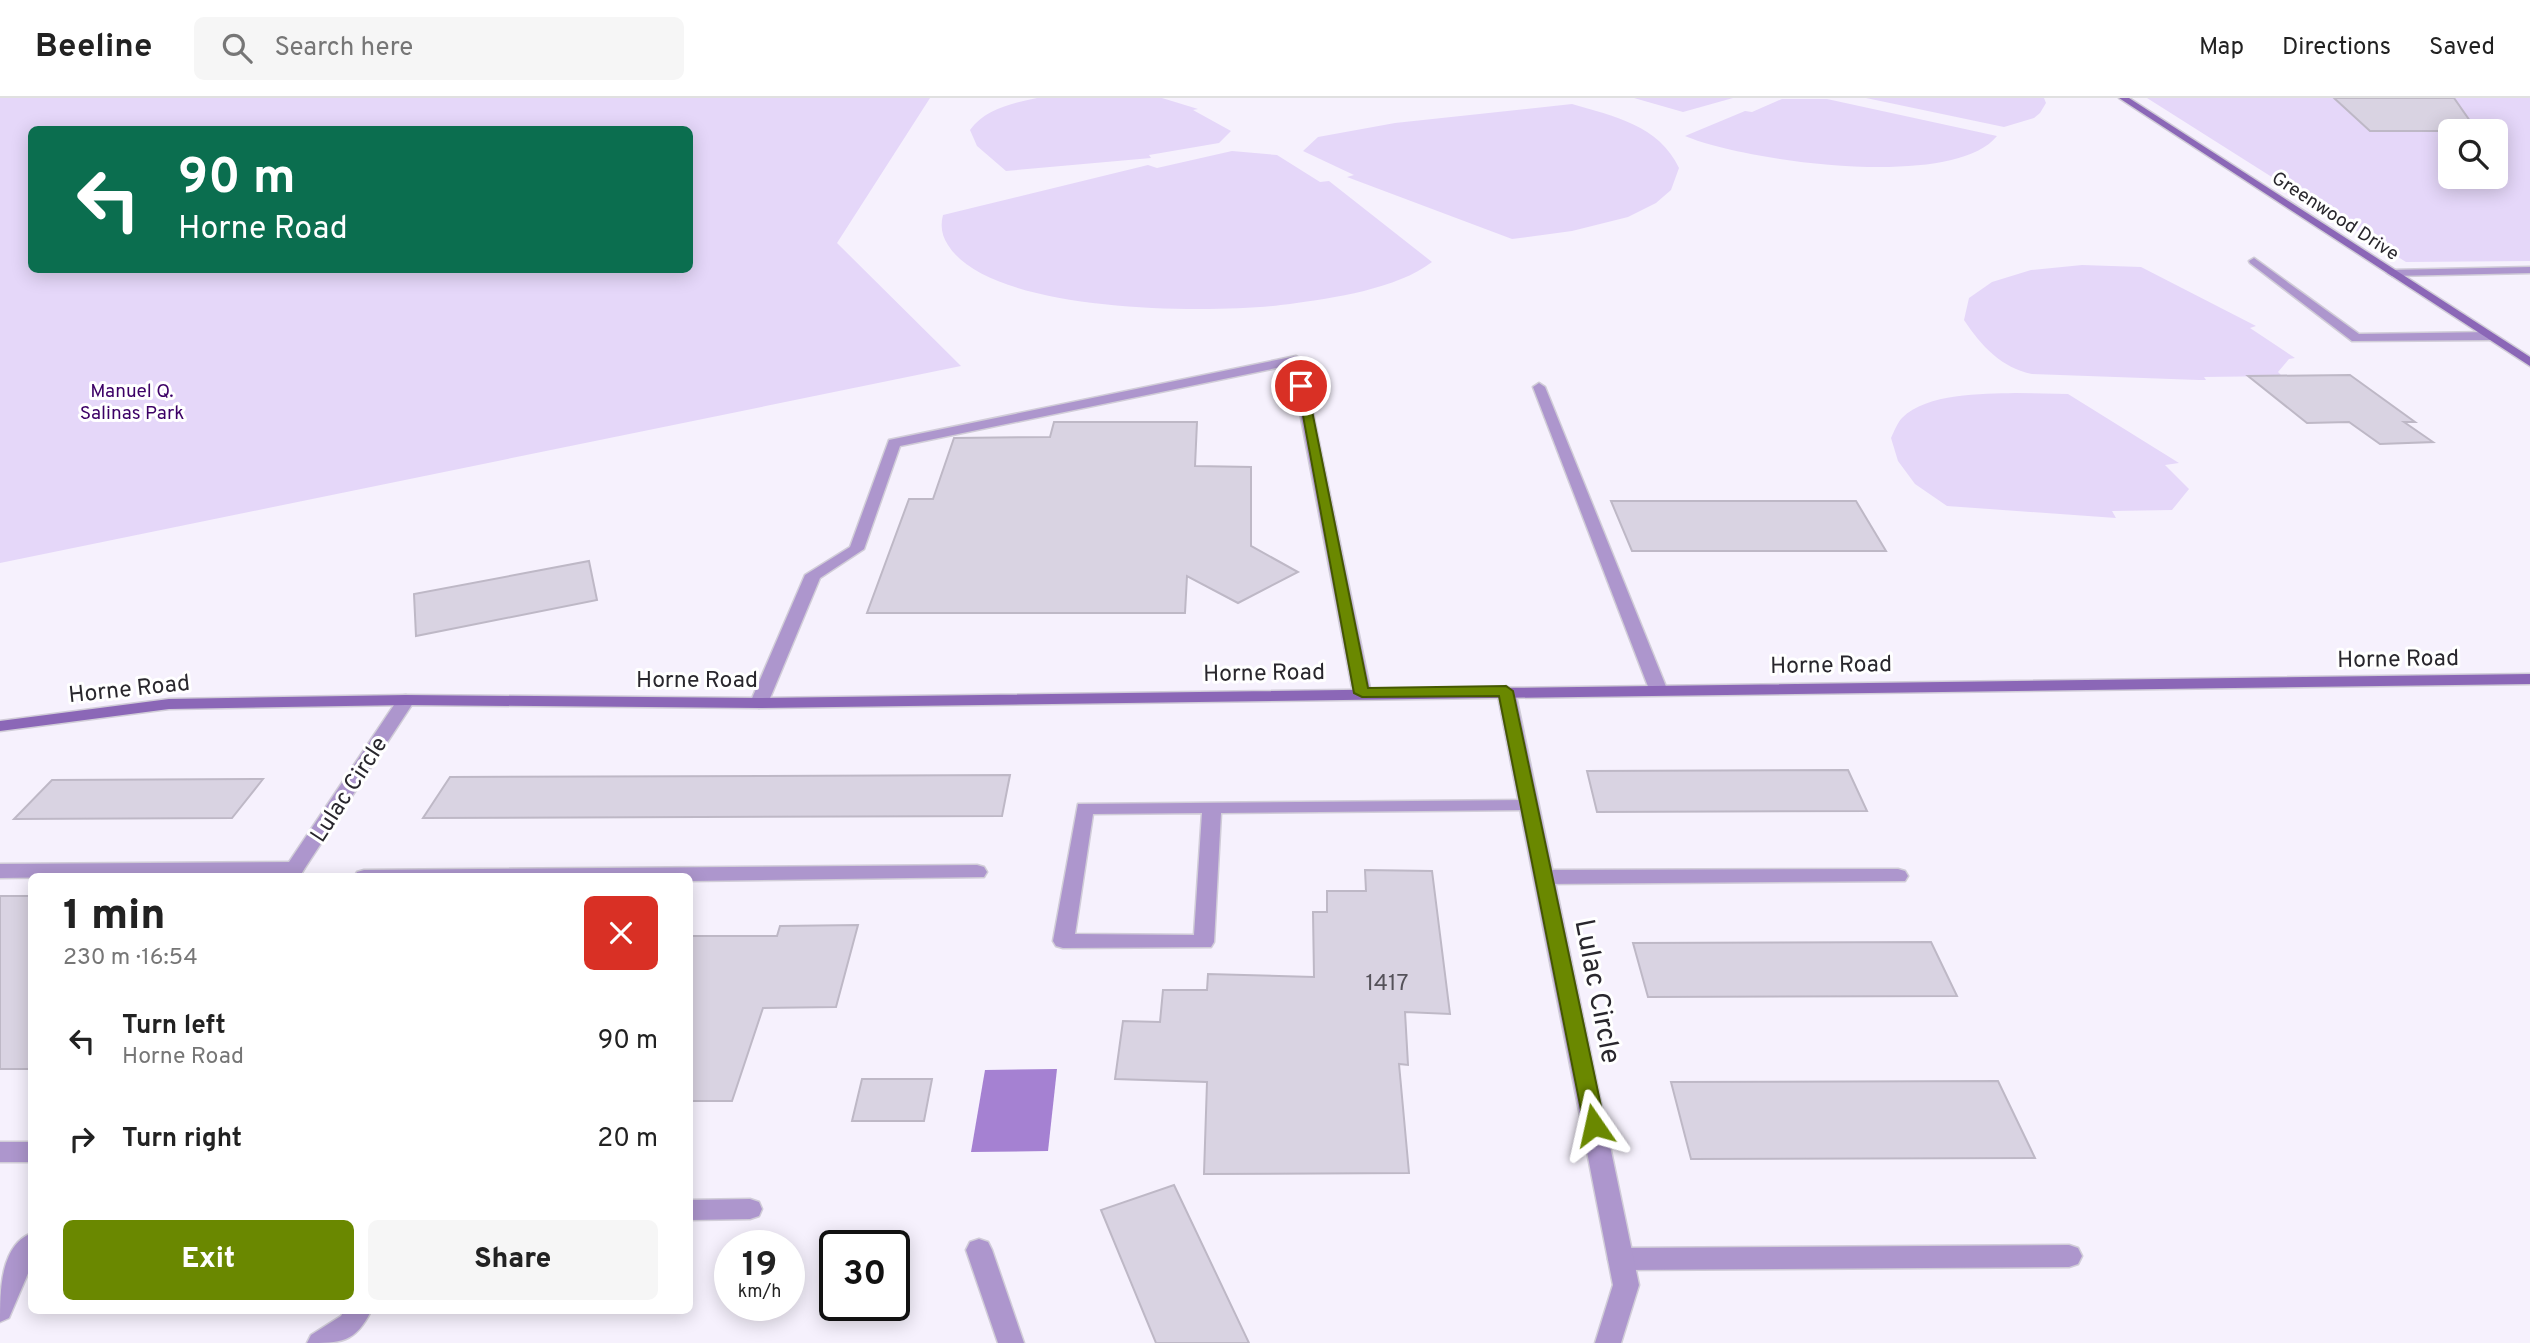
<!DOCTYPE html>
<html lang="en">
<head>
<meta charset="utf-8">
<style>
  body { margin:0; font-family:Overpass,sans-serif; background:#f6f6f6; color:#222; height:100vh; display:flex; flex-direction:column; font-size:26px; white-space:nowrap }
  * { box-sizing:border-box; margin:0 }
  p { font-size:23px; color:#767676 }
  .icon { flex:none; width:38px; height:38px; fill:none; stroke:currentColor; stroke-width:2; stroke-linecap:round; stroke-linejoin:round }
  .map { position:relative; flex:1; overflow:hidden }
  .drawer { position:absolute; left:28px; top:775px; width:665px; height:441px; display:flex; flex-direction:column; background:#fff; border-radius:10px; box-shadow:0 4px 18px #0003 }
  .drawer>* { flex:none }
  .banner { position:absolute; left:28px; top:28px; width:665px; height:147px; border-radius:10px; box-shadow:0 4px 18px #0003; background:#0b6e4f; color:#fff; overflow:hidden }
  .buttons { position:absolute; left:2438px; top:21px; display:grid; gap:14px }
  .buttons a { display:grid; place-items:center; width:70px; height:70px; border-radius:10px; background:#fff; box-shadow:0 4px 18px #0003; font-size:35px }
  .speed { position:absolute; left:714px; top:1132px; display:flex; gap:14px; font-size:35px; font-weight:700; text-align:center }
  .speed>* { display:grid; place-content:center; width:91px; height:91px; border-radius:50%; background:#fff; box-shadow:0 4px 18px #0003; line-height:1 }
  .speed small { font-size:18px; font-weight:400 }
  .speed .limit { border:4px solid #111; border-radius:10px; background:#fff; color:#111 }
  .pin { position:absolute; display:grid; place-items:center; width:60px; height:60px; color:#fff; margin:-30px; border:4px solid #fff; border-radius:50%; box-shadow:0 2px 7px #0007 }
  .me { position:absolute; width:77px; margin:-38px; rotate:349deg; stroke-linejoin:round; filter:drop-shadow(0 0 5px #0008) }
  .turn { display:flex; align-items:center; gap:24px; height:147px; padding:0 35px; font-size:32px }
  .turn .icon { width:91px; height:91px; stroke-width:2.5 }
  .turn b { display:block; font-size:49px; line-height:60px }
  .round { display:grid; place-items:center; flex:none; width:74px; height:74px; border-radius:10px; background:#f6f6f6 }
  .overview { display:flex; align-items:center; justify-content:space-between; height:119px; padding:0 35px }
  h1 { font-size:42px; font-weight:800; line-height:52px }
  .cta { display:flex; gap:14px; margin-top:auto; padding:14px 35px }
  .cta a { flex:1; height:80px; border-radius:10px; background:#6a8800; color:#fff; font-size:28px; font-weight:800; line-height:80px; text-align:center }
  .cta a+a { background:#f6f6f6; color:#222 }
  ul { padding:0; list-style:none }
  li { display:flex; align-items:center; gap:21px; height:98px; padding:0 35px }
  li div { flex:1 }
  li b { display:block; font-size:26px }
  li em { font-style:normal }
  header { display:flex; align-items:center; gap:42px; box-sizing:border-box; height:98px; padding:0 35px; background:#fff; border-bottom:2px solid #e0e0e0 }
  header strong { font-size:33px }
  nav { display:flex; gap:38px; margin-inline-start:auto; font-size:24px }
  .search { width:490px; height:63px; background:#f6f6f6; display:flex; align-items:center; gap:18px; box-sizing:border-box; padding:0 24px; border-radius:10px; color:#767676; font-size:26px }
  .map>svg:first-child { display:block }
</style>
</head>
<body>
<header>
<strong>Beeline</strong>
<div class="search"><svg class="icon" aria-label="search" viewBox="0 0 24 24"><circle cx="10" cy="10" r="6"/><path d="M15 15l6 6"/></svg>Search here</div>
<nav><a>Map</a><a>Directions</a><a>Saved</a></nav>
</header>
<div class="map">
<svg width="2530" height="1245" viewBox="0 0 2530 1245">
  <rect width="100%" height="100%" fill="#f6f1fd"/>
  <!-- green -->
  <g fill="#e5d7f9" fill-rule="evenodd">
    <path d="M0,0H930L837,145L961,268L0,465ZM32,32H690V172H32Z"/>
    <path d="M1037,0H1162L1198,11L1193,12L1231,33L1219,45L1149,57L1151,60L1006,73L977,48L970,32C985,11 1013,5 1037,0Z"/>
    <path d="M1634,0H1733L1683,14Z"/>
    <path d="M1866,0H2044L2046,5L2040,15L2034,20L2004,29Z"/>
    <path d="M2147,0H2530V163L2406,164ZM2450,33H2496V79H2450Z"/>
    <path d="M1782,1H1827L1997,38C1953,93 1744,63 1685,38L1745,13L1752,14Z"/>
    <path d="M1572,6C1613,18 1659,27 1679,70L1671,92L1656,105L1628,119L1572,133L1512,141L1347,79L1354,77L1303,53L1318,39L1395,25Z"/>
    <path d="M1232,53L1277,57L1320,84L1329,83L1432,164C1397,191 1333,200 1290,206C1215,216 991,217 948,147C942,138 940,128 943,117L1148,67L1157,70Z"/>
    <path d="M2082,167L2141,169L2256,228L2250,230L2295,260L2289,261L2278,274L2282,278L2204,279L2206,282H2199L2032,276C2002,270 1981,248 1964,222L1969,200L1992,184L2031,172Z"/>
    <path d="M2015,295L2068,296L2179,365L2165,367L2189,391L2172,412L2112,413L2116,420L1947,408L1915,386L1898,363L1891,340C1894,334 1897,325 1902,320C1927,295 1982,296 2015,295Z"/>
  </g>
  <!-- water -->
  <path fill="#a581d2" d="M1057,971L1048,1053L971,1054L985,972Z"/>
  <!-- building -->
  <g fill="#d9d3e2" stroke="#beb8c6" stroke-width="2">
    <path d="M2334,0H2454L2477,33H2370Z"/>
    <path d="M2350,277L2415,324H2404L2433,344L2380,346L2349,324L2307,325L2248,278Z"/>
    <path d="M1054,324H1197L1195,368L1251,369V448L1298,474L1238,505L1187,478L1185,515H867L909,401H933L954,340L1050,339Z"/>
    <path d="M1611,403H1856L1886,453H1632Z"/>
    <path d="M589,463L597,502L416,538L414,496Z"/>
    <path d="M1848,672L1867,713L1597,714L1587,673Z"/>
    <path d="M1010,677L1002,718L423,720L450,679Z"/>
    <path d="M263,681L232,720L14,721L52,682Z"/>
    <path d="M1365,772L1432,773L1450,916L1405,914L1408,967L1399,966L1409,1075L1204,1076L1207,984L1115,981L1123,923L1160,924L1163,892H1207L1208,876L1314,879L1313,814H1327V793H1366Z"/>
    <rect x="0" y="798" width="32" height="173"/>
    <path d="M858,827L836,909L763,910L732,1003H690V838H777L780,828Z"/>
    <path d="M1931,844L1957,898L1648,899L1633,845Z"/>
    <path d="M862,981H932L924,1023H852Z"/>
    <path d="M1998,983L2035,1060L1691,1061L1671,984Z"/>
    <path d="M1174,1087L1249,1245H1156L1101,1112Z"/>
  </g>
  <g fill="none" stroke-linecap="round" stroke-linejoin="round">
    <defs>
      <g id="lane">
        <path d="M2254,160L2359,236L2490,234L2496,238L2490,242L2352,243L2250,165L2249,163Z"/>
        <path d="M2530,169V175L2392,178L2387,175L2392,172Z"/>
        <path d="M1296,258L1302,262L1371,595L1368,599L1362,600L1353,595L1291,267L900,348L864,451L820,480L768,605L759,610L750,605L805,477L850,449L889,342Z"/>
        <path d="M1539,285L1545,289L1667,591L1664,595H1652L1649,591L1533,289Z"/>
        <path d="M1529,702L1538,708L1536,712L1221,715L1214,844L1211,849L1063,850L1056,848L1053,843L1078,706ZM1202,715L1194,837L1075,836L1093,716Z"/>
        <path d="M294,764L301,766L304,771L301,776L0,780V766Z"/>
        <path d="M977,767L984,769L987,774L984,779L690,783V779H354L357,774L364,772Z"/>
        <path d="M1898,771L1905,773L1908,778L1905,783L1544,786L1537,784L1534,779L1537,774L1544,772Z"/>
        <rect x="0" y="1044" width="32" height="20"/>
        <path d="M750,1101L759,1104L762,1111L759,1118L750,1121L690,1122V1102Z"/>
        <path d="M979,1141L988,1144L992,1152L1024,1245H998L966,1152L970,1144Z"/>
        <path d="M2069,1147L2078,1150L2082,1158L2078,1166L2069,1169L1621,1172L1612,1169L1608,1161L1612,1153L1621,1150Z"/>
        <path d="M344,1213H371C355,1245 341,1245 307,1245L311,1237L341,1218Z"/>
      </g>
      <g id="street">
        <path d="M1506,588L1515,593L1639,1187L1621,1245H1595L1613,1187L1497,593Z"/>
        <path d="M406,597L415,602L299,779H279L400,598Z"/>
        <path d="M32,1135V1166L9,1220L0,1224C0,1194 0,1147 32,1135Z"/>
      </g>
      <g id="secondary">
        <path d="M2119,0H2129L2530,259V268Z"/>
        <path d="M2530,576V586L759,610L406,607L169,611L0,633V623L169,601L406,597L759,600Z"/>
      </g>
    </defs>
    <!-- lane casing -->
    <use href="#lane" stroke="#d1cdd8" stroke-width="3"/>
    <!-- street casing -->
    <use href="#street" stroke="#d1cdd8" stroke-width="3"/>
    <!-- secondary casing -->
    <use href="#secondary" stroke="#d1cdd8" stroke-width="3"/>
    <!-- lane -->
    <use href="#lane" fill="#ad96cd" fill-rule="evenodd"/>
    <!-- street -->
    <use href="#street" fill="#ad96cd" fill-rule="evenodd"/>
    <!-- secondary -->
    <use href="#secondary" fill="#8b67b7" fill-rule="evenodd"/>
  </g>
  <!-- route -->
  <path fill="#6a8800" stroke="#455800" stroke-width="2" d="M1297,285L1307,288L1368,590L1506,588L1513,593L1605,1027L1602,1033L1594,1035L1587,1033L1584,1027L1499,598L1362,599L1354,595Z"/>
  <g text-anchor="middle" stroke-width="6" stroke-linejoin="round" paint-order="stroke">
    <!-- far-street labels -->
    <g font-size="19" fill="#29272d" stroke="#fff">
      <text transform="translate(2336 117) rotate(33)" y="7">Greenwood Drive</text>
    </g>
    <!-- far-park labels -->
    <g font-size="19" fill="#3c0066" stroke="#fff">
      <text x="132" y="299">Manuel Q.<tspan x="132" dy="22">Salinas Park</tspan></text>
    </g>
    <!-- street labels -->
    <g font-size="23" fill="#29272d" stroke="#fff">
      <text transform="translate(2398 560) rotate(-1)" y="8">Horne Road</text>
      <text transform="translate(1831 566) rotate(-1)" y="8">Horne Road</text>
      <text transform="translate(1264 574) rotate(-1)" y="8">Horne Road</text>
      <text x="697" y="589">Horne Road</text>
      <text transform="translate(129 590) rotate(-6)" y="8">Horne Road</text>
      <text transform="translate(348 691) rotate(-57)" y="8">Lulac Circle</text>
    </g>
    <!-- near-number labels -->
    <g font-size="23" fill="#55525a">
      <text x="1387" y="892">1417</text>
    </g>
    <!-- near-street labels -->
    <g font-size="28" fill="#29272d" stroke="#fff">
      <text transform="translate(1599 893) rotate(79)" y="10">Lulac Circle</text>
    </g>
  </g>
</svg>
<div class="buttons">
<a><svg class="icon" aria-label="search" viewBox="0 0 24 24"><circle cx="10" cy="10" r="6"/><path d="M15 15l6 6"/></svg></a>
</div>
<div class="speed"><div>19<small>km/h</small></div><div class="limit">30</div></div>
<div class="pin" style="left:1301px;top:288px;background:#d93025"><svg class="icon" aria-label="arrive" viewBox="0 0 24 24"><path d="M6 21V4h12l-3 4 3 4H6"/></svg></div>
<svg class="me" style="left:1594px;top:1027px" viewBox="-20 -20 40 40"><path d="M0-17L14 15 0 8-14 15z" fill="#6a8800" stroke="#fff" stroke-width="4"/></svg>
<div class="banner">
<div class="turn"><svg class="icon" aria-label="left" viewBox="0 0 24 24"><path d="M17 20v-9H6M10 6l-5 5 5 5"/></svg><div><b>90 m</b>Horne Road</div></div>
</div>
<section class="drawer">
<div class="overview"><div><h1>1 min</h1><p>230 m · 16:54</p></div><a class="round" style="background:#d93025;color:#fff"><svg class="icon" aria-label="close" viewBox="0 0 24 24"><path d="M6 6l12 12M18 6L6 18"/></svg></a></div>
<ul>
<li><svg class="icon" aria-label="left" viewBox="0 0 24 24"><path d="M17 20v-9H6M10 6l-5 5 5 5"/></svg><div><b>Turn left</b><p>Horne Road</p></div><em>90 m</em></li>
<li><svg class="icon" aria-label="right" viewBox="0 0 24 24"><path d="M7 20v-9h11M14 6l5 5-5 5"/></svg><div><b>Turn right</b></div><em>20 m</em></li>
</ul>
<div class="cta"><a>Exit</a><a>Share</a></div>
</section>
</div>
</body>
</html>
